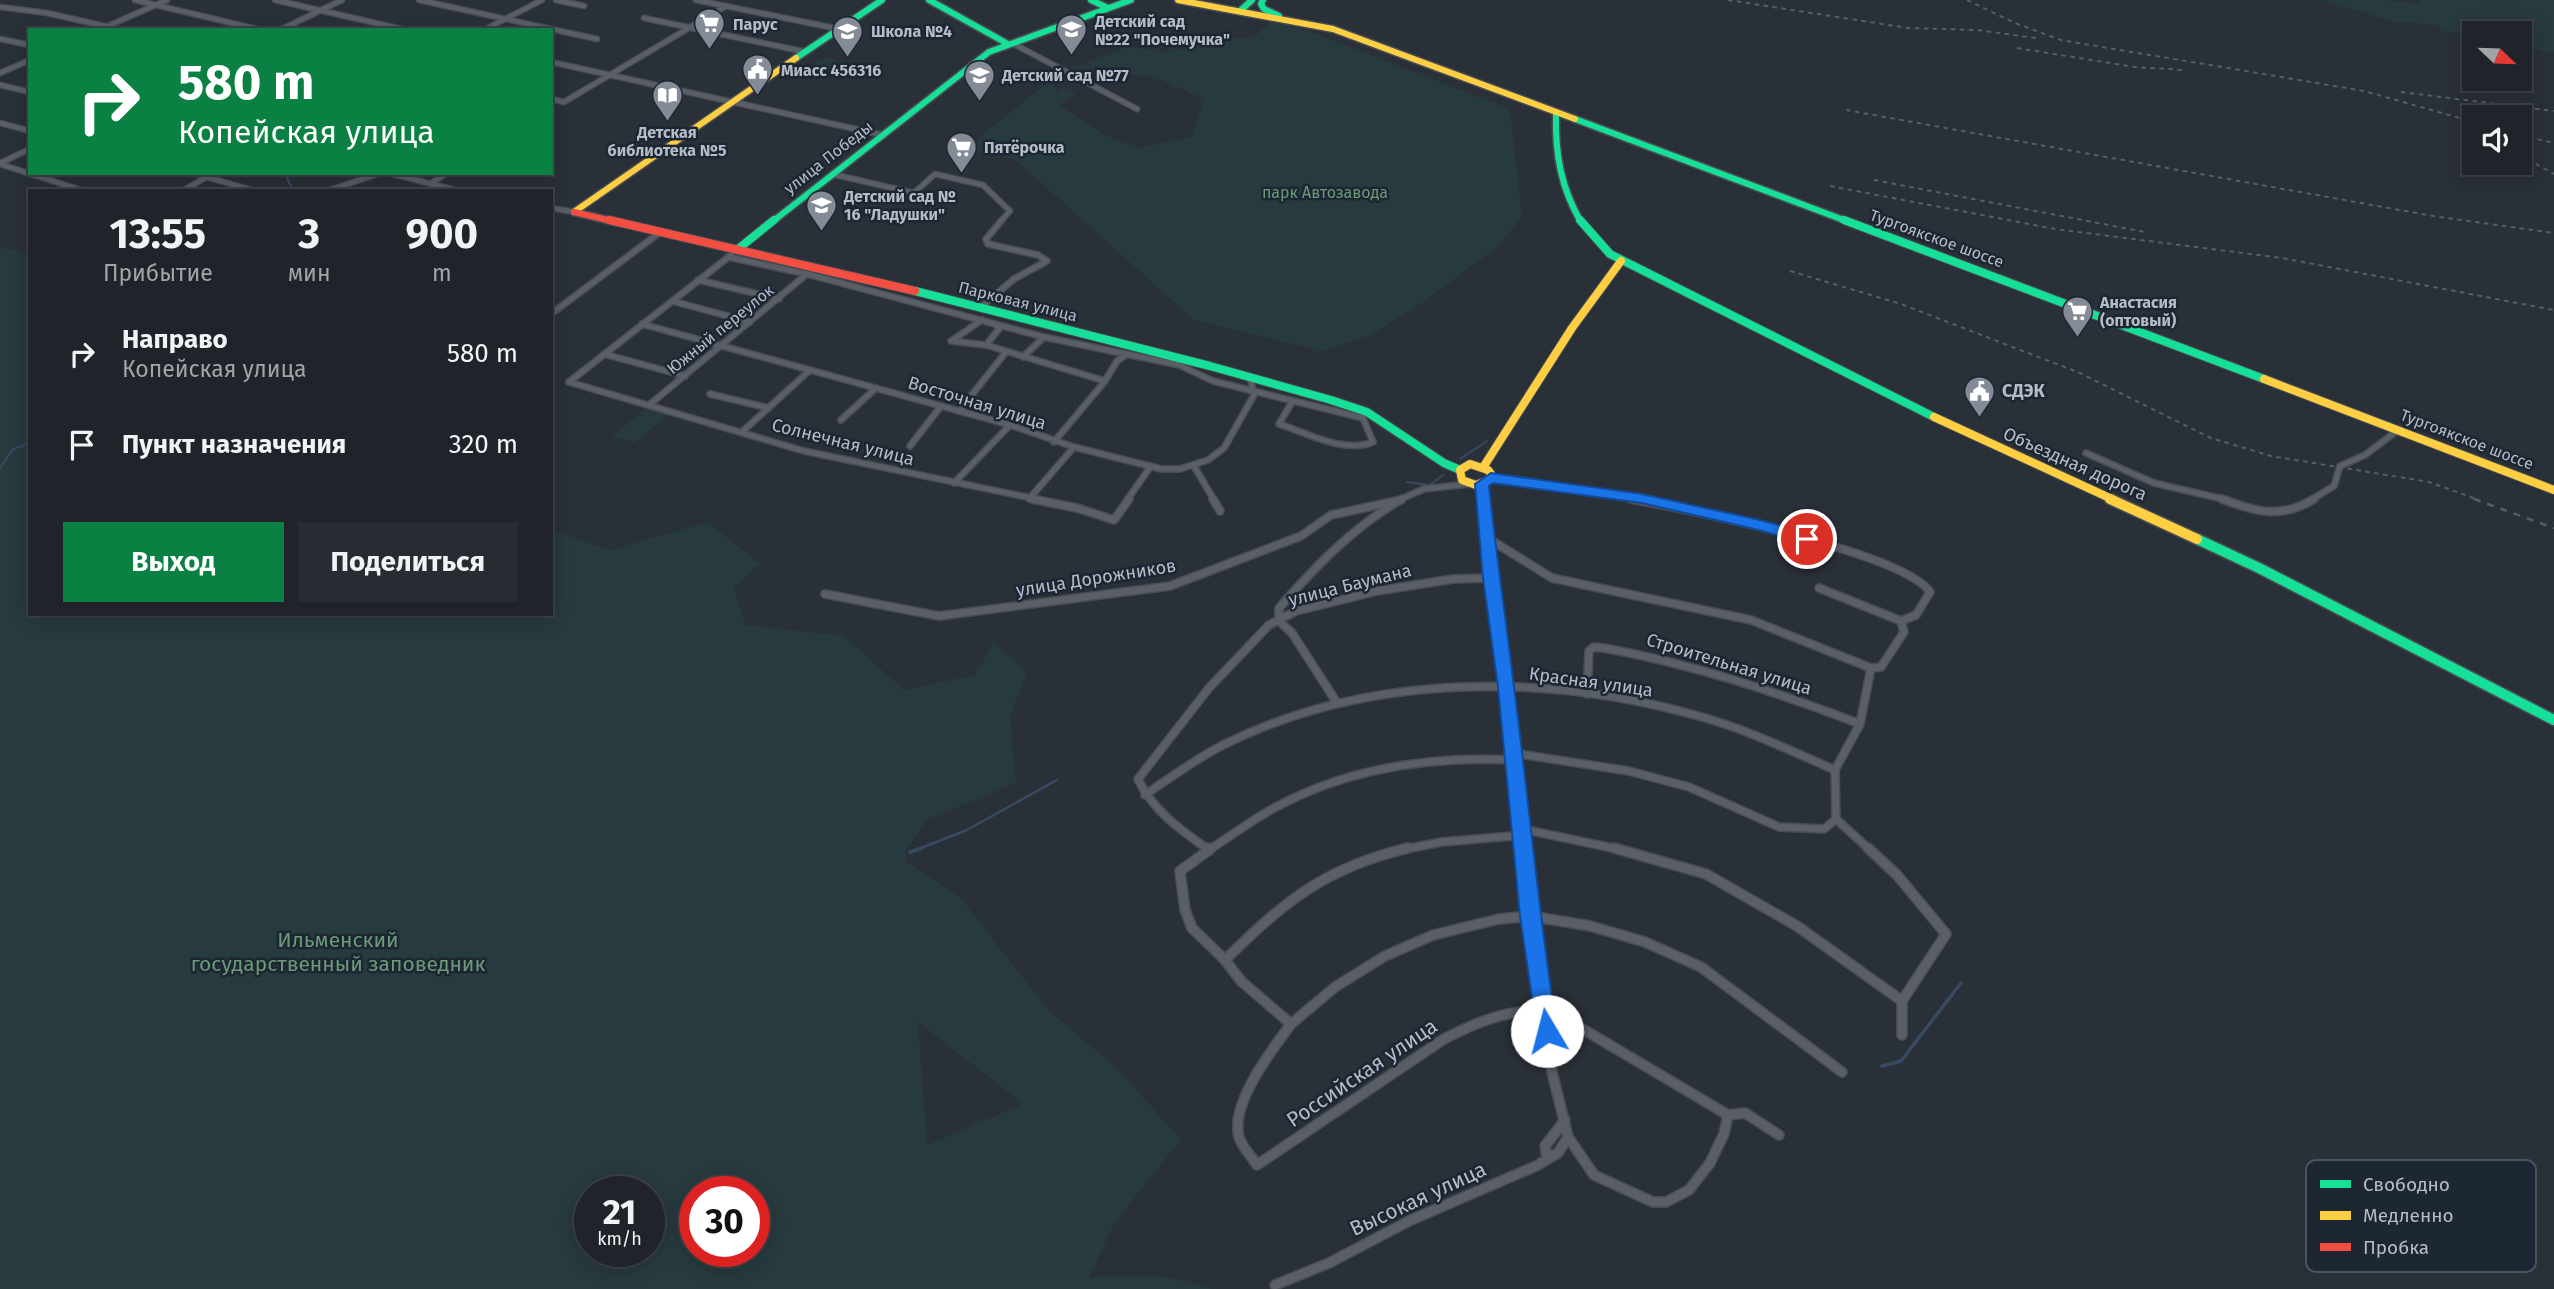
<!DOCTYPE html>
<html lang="ru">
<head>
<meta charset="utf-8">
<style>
  body { margin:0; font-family:"Fira Sans",sans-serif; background:#282c32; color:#f1f3f6; height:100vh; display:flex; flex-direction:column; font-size:26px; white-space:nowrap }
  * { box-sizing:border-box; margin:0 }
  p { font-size:23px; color:#a2a4a8 }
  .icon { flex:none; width:38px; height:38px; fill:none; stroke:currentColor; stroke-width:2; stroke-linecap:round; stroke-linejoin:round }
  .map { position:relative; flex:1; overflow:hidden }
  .details { position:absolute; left:28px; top:189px; width:525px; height:427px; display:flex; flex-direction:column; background:#20242a; border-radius:0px; box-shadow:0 4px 18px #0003,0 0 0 2px #3d4147 }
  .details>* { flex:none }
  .hud { position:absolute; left:28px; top:28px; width:525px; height:147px; border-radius:0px; box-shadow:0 4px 18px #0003,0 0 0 2px #3d4147; background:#0b8043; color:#fff; overflow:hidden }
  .needle { width:46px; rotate:113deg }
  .controls { position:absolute; left:2462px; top:21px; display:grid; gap:14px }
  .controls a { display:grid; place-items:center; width:70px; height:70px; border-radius:0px; background:#20242a; box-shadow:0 4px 18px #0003,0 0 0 2px #3d4147; font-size:35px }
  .speed { position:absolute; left:574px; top:1176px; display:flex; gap:14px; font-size:35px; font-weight:700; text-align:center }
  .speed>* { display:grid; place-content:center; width:91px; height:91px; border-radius:50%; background:#20242a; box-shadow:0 4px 18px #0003,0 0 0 2px #3d4147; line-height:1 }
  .speed small { font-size:18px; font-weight:400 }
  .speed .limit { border:10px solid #d22; background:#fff; color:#111 }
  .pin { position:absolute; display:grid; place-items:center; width:60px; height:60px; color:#fff; margin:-30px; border:4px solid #fff; border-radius:50%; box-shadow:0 2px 7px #0007 }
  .me { position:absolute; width:77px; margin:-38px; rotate:352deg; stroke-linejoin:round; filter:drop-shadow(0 0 5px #0008) }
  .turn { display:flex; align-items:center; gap:24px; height:147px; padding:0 35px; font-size:32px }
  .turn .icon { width:91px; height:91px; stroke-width:2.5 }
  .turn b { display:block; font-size:49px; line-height:60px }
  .eta { display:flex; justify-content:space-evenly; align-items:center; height:119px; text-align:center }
  .eta b { font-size:42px; font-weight:700; line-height:49px }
  .cta { display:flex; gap:14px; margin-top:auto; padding:14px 35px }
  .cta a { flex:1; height:80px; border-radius:0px; background:#0b8043; color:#fff; font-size:28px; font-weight:700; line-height:80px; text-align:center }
  .cta a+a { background:#282c32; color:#f1f3f6 }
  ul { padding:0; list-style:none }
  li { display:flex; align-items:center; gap:21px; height:91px; padding:0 35px }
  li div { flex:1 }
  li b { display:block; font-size:26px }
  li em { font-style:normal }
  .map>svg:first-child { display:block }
</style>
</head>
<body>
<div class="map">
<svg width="2554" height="1289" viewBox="0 0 2554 1289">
  <rect width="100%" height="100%" fill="#2a3038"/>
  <!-- green -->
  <g fill="#273a3e" fill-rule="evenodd">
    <path d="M2323,0H2384L2420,4V0H2554V53L2520,46V33H2474V37L2446,31L2435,25L2390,21Z"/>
    <path d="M1271,22L1306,30L1510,109L1522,217L1496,248L1422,303L1373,334L1323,351L1194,320L1019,163L1011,158L965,149L1053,78L1057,96L1061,88L1076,94L1059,105L1107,136L1136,148L1192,137L1204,99L1154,77L1069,69L1128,47L1165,52L1203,45L1210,39L1254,37Z"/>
    <path d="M827,58L865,66L866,68C855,84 828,71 812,68L814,62Z"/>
    <path d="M0,248L30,252V614H551V530L610,550L708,522L760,564L734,588L745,625L844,636L904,690L975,675L994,642L1027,673L1010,716L1016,783L928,819L906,850V861L960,897L1048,1010L1118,1069L1181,1140L1116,1221L1089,1277H1166L1213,1289H0ZM918,1022L1023,1104L927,1145ZM590,1192H649V1251H590ZM695,1192H754V1251H695Z"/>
    <path d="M645,409L667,415L635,443L612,436Z"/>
  </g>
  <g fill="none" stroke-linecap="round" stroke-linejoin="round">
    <!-- stream-far2 -->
    <g stroke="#384963" stroke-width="2">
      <path d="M285,173L293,191"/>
      <path d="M1460,459L1487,441"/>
      <path d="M0,468L13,449L30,443"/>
      <path d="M1407,482L1430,485L1443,475"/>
    </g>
    <!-- stream-far1 -->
    <path stroke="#384963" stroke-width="2.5" d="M916,850L967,830L1057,780"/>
    <!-- stream -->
    <g stroke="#384963" stroke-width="3.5">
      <path d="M910,852L922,848"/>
      <path d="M1882,1066L1901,1061L1961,983"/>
    </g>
    <defs>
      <g id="street-far3">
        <path d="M135,0L261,30"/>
        <path d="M275,0L406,30"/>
        <path d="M419,0L597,39"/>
        <path d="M556,0L584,6"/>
        <path d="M696,0L839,29"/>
        <path d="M0,7L47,13L122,30"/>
        <path d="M644,18L806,52"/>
        <path d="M99,30L167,0"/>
        <path d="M280,30L342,0"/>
        <path d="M484,30L542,0"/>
        <path d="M0,39L30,45"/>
        <path d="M1012,43L1137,109"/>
        <path d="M551,62L883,135"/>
        <path d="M0,73L30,60"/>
        <path d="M0,85L30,92"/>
        <path d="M551,99L564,102L726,6"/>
        <path d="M0,123L30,131"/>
        <path d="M0,163L30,149"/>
        <path d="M0,164L84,191"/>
        <path d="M193,173L255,191"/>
        <path d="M389,173L459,191"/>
        <path d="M832,174L914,193L935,174L983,185L1010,211L1000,222"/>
        <path d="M430,184L447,173"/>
        <path d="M182,191L214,173"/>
        <path d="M327,191L380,173"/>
        <path d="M551,208L574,212"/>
      </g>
      <g id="street-far2">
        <path d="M728,257L807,274L1044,337L1023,357"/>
        <path d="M698,280L779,299"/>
        <path d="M672,301L750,322"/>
        <path d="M981,307L1014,279L1047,261L1038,255L988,244L986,239L1002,220"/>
        <path d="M551,314L659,233"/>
        <path d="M982,320L951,341L986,345L1105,381"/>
        <path d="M642,324L1010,425L1074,447L1161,469H1180L1208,460L1224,448L1254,395L1250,377"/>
        <path d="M1044,337L1179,365L1213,381L1363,418"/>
        <path d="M986,345L999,329L996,325"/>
        <path d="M604,354L685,376"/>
        <path d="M569,382L804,451L1041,500"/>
        <path d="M569,382L731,255"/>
        <path d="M710,394L769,408"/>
        <path d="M1292,402L1279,424C1307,433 1344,454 1373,442L1363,418L1365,414"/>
        <path d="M649,405L807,274"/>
        <path d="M959,411L1006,352"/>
        <path d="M841,420L876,388"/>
        <path d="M743,431L810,370"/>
        <path d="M1054,442L1105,381L1117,361L1126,355"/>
        <path d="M910,446L941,406"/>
        <path d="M2086,453L2154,483L2227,500"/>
        <path d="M1194,466L1214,500"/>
        <path d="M1491,478L1640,500"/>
        <path d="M954,483L1010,425"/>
        <path d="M1482,484L1484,500"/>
        <path d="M1029,499L1074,447"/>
        <path d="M1127,500L1151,466"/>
        <path d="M1398,500H1401"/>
        <path d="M1399,500L1424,489L1469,484"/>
        <path d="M2311,500L2334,486L2340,466L2365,455L2398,430"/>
      </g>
      <g id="street-far1">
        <path d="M1032,499L1077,508L1114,520L1129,499"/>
        <path d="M1213,499L1220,511"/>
        <path d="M1484,499L1523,850"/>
        <path d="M2222,499C2255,511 2280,520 2314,499"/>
        <path d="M1486,537L1552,578L1751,620L1871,668L1881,667L1904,632L1901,621L1916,615L1930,592C1903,552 1685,509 1631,499"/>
        <path d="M1819,588L1901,621"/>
        <path d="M825,594L939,616L1170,586L1301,536L1331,515L1401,500"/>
        <path d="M1279,621V608C1315,567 1354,526 1402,499"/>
        <path d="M1279,621L1292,633L1337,703"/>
        <path d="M1587,694L1589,651L1594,647L1604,648C1693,664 1776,692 1860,724"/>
        <path d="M1513,753L1629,771L1689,787L1779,827L1824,829L1836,819"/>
        <path d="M1145,795C1171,777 1197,758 1225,744C1371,672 1548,673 1702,717C1748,730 1791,751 1835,770"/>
        <path d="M1522,829L1622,850"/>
        <path d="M1209,850C1181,830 1154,812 1138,779L1209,688L1269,625L1296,611L1377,591L1453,579L1490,578"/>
        <path d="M1209,850C1231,836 1253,819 1276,807C1350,767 1431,756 1514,760"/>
        <path d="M1400,850L1442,842L1523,835"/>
        <path d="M1870,850L1836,819L1835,770L1860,724L1871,668"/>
      </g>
      <g id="street">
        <path d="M1207,848L1209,850L1180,871L1185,910L1192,928L1225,960L1241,981L1291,1024C1272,1050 1230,1103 1239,1137C1242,1147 1251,1156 1257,1165L1444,1039C1475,1023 1508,1008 1544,1013"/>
        <path d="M1522,848L1544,1013"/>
        <path d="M1614,848L1706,874L1797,926L1902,1001"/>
        <path d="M1868,848L1897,875L1946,934L1902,1001V1035"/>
        <path d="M1209,850L1211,848"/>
        <path d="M1225,960C1284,902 1324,868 1408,848"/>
        <path d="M1544,1013L1559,1015L1728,1115L1724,1134L1710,1163L1689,1190L1666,1202H1653L1594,1175L1568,1137L1552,1072Z"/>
        <path d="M1291,1024L1335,987L1385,956L1433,935L1499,919L1530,916L1590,926L1645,942L1701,967L1842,1072"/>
        <path d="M1728,1115L1745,1113L1779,1135"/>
        <path d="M1553,1156L1546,1153L1545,1146L1565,1120"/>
        <path d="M1275,1285L1329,1263L1411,1220L1536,1166L1558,1153L1568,1137"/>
      </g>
      <g id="fast-far2">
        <path d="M929,0L1008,44"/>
        <path d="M1091,0L1108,8"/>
        <path d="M1263,0L1261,4L1264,9L1279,16"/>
        <path d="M1240,11L1252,0"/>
        <path d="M796,58L882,0"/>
        <path d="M1556,114C1555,154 1561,188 1581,222"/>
        <path d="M1575,119L1849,222"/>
        <path d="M772,222L989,52L1131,0"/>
      </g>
      <g id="fast-far1">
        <path d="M1580,220L1610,254L1934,417"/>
        <path d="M1844,220L2264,379"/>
        <path d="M738,249L774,220"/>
        <path d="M915,291L1210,366L1331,400L1367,412L1444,463L1460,470"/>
      </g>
      <path id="fast" d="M2197,539L2259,568L2554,720"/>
      <g id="slow-far2">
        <path d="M1178,0L1333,29L1575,119"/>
        <path d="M574,212L796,58"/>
      </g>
      <g id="slow-far1">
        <path d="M2264,379L2554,490"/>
        <path d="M1934,417L2114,500"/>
        <path d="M1470,464L1488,470L1491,474L1489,480L1476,485L1462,480L1460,470Z"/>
        <path d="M1484,466L1572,328L1621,261"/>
      </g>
      <path id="slow" d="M2110,499L2197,539"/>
      <path id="jam-far1" d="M574,212L616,222"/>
      <path id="jam" d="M609,220L915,291"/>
    </defs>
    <!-- street-far3 casing -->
    <use href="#street-far3" stroke="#484c53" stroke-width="7"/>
    <!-- street-far2 casing -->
    <use href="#street-far2" stroke="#484c53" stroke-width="8"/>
    <!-- street-far1 casing -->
    <use href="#street-far1" stroke="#484c53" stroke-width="10"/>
    <!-- street casing -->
    <use href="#street" stroke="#484c53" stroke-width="12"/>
    <!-- fast-far2 casing -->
    <use href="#fast-far2" stroke="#484c53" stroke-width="9"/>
    <!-- fast-far1 casing -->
    <use href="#fast-far1" stroke="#484c53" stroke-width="10"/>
    <!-- fast casing -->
    <use href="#fast" stroke="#484c53" stroke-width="13"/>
    <!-- slow-far2 casing -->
    <use href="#slow-far2" stroke="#484c53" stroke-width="9"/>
    <!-- slow-far1 casing -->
    <use href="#slow-far1" stroke="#484c53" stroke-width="10"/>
    <!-- slow casing -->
    <use href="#slow" stroke="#484c53" stroke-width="13"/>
    <!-- jam-far1 casing -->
    <use href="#jam-far1" stroke="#484c53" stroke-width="9"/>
    <!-- jam casing -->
    <use href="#jam" stroke="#484c53" stroke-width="10"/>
    <!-- street-far3 -->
    <use href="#street-far3" stroke="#5a5e66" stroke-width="4.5"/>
    <!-- street-far2 -->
    <use href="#street-far2" stroke="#5a5e66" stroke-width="5"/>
    <!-- street-far1 -->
    <use href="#street-far1" stroke="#5a5e66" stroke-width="7"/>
    <!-- street -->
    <use href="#street" stroke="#5a5e66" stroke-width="9"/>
    <!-- fast-far2 -->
    <use href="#fast-far2" stroke="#16e098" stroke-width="6"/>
    <!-- fast-far1 -->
    <use href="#fast-far1" stroke="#16e098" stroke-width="8"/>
    <!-- fast -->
    <use href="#fast" stroke="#16e098" stroke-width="10"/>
    <!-- slow-far2 -->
    <use href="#slow-far2" stroke="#ffcf43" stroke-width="6"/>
    <!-- slow-far1 -->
    <use href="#slow-far1" stroke="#ffcf43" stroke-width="8"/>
    <!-- slow -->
    <use href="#slow" stroke="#ffcf43" stroke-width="10"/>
    <!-- jam-far1 -->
    <use href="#jam-far1" stroke="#f24e42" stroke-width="6"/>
    <!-- jam -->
    <use href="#jam" stroke="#f24e42" stroke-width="8"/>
    <!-- rail-far1 -->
    <g stroke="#595d64" stroke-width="2" stroke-dasharray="4.5 4.5" stroke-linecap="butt">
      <path d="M1728,0L1908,28L1977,30L2036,38"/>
      <path d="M1967,0L2015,23L2061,40L2364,91L2474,122"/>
      <path d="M2017,48L2135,67L2183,70"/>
      <path d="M2401,92L2554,111"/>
      <path d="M1846,110L2433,216L2554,233"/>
      <path d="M2520,135L2554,143"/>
      <path d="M2520,155L2554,174"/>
      <path d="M1874,180L2145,232"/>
      <path d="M1830,186L2055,229L2282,258L2554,310"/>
      <path d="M1790,271L1901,304L2080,373L2211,438L2271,456L2429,482L2479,500"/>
    </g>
    <!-- rail -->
    <path stroke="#595d64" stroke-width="2.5" stroke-dasharray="7 7" stroke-linecap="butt" d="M2474,499L2554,528"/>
  </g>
  <!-- route -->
  <path fill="#1a73e8" stroke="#114b97" stroke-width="2" d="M1491,473L1642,494L1760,520L1813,535L1815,539L1807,544L1759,530L1642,503L1493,483L1489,486C1496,553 1506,620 1514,687C1529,802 1539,917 1557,1031L1554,1038L1547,1040L1540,1038L1537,1031L1520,916L1498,687L1483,578L1475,484Z"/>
  <!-- icons -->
  <defs>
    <symbol id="supermarket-pin" viewBox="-11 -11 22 30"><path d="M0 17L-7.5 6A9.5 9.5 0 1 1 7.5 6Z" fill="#848b96" stroke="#1d2633"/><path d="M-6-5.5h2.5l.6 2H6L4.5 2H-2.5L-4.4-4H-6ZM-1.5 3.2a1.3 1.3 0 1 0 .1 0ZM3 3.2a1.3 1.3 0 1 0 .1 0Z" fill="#fff"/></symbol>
    <symbol id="school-pin" viewBox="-11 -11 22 30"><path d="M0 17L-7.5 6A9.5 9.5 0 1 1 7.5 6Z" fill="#848b96" stroke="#1d2633"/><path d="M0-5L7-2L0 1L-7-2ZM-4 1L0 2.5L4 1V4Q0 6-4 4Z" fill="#fff"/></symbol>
    <symbol id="civic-pin" viewBox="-11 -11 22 30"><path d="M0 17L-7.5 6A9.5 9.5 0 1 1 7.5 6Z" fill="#848b96" stroke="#1d2633"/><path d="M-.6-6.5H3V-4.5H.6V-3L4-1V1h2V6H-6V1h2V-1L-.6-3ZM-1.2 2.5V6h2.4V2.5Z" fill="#fff"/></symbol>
    <symbol id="library-pin" viewBox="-11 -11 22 30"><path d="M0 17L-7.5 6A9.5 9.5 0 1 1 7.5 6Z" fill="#848b96" stroke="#1d2633"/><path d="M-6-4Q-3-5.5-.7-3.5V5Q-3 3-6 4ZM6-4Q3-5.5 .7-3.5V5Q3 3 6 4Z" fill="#fff"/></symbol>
  </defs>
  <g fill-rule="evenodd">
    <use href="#supermarket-pin" x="692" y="6" width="35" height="47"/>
    <use href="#school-pin" x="1054" y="12" width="35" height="47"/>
    <use href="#school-pin" x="830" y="14" width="35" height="47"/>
    <use href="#civic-pin" x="740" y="52" width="35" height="47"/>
    <use href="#school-pin" x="962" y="58" width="35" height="47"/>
    <use href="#library-pin" x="650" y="78" width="35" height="47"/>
    <use href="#supermarket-pin" x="944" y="130" width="35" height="47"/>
    <use href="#school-pin" x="804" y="188" width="35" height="47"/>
    <use href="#supermarket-pin" x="2060" y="294" width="35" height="47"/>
    <use href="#civic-pin" x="1962" y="374" width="35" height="47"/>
  </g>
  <g text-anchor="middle" stroke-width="5" stroke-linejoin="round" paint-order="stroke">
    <!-- far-poi labels -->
    <g font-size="16" font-weight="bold" fill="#b4bcc9" stroke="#1d2633" text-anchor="start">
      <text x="1095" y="27">Детский сад<tspan x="1095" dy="18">№22 "Почемучка"</tspan></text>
      <text x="733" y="30">Парус</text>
      <text x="871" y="37">Школа №4</text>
      <text x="781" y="76">Миасс 456316</text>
      <text x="1002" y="81">Детский сад №77</text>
      <text x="667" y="138" text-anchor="middle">Детская<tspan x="667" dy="18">библиотека №5</tspan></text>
      <text x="984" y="153">Пятёрочка</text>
      <text x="844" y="202">Детский сад №<tspan x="844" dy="18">16 "Ладушки"</tspan></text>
      <text x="2100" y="308">Анастасия<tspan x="2100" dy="18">(оптовый)</tspan></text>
    </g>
    <!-- far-street labels -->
    <g font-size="16" fill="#b4bcc9" stroke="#1d2633">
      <text transform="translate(828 157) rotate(-38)" y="6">улица Победы</text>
      <text transform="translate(1937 238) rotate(20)" y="6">Тургоякское шоссе</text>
      <text transform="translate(1018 301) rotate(14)" y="6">Парковая улица</text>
      <text transform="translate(720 329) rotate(-39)" y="6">Южный переулок</text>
      <text transform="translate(2467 439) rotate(21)" y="6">Тургоякское шоссе</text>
    </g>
    <!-- far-park labels -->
    <g font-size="16" fill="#6b9a76" stroke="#1d2633">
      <text x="1325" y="198">парк Автозавода</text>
    </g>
    <!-- poi labels -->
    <g font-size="18" font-weight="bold" fill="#b4bcc9" stroke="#1d2633" text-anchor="start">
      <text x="2002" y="397">СДЭК</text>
    </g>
    <!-- street labels -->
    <g font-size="18" fill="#b4bcc9" stroke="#1d2633">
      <text transform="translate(977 403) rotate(17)" y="6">Восточная улица</text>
      <text transform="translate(843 442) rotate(14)" y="6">Солнечная улица</text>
      <text transform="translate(2075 464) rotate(24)" y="6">Объездная дорога</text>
      <text transform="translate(1096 578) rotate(-9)" y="6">улица Дорожников</text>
      <text transform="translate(1350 585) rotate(-14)" y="6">улица Баумана</text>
      <text transform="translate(1729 664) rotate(17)" y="6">Строительная улица</text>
      <text transform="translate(1591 682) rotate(8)" y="6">Красная улица</text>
    </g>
    <!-- near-park labels -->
    <g font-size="21" fill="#6b9a76" stroke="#1d2633">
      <text x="338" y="947">Ильменский<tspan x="338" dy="24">государственный заповедник</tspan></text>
    </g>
    <!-- near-street labels -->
    <g font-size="21" fill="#b4bcc9" stroke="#1d2633">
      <text transform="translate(1362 1073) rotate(-34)" y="7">Российская улица</text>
      <text transform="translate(1418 1199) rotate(-25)" y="7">Высокая улица</text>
    </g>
  </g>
  <!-- legend -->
  <rect x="2306" y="1160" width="230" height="112" rx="10" fill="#1d2633" stroke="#4a5360" stroke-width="2"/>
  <rect x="2320" y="1180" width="31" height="8" fill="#16e098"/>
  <rect x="2320" y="1211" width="31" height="9" fill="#ffcf43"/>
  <rect x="2320" y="1243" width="31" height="8" fill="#f24e42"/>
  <g font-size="19" fill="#b4bcc9">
    <text x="2363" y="1191">Свободно</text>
    <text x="2363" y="1222">Медленно</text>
    <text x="2363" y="1254">Пробка</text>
  </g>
</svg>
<div class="controls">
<a><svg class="needle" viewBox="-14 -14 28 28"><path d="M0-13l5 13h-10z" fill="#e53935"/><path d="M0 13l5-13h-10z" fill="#a2a4a8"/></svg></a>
<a><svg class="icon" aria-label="sound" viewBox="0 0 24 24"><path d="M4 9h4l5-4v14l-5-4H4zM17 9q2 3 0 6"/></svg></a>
</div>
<div class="speed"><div>21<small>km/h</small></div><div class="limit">30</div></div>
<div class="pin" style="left:1807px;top:539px;background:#d93025"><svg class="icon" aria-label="arrive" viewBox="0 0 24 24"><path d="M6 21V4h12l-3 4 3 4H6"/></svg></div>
<svg class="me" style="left:1547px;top:1031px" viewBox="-20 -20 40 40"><circle r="19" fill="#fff"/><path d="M0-13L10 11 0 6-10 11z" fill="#1a73e8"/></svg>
<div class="hud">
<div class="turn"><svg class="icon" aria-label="right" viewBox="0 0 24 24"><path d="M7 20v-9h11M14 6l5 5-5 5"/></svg><div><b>580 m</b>Копейская улица</div></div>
</div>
<section class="details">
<div class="eta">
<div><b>13:55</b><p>Прибытие</p></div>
<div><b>3</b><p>мин</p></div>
<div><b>900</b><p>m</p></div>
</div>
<ul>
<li><svg class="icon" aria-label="right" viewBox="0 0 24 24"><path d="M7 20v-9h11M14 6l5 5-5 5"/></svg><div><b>Направо</b><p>Копейская улица</p></div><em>580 m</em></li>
<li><svg class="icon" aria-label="arrive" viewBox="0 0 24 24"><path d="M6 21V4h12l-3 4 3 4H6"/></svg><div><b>Пункт назначения</b></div><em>320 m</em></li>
</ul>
<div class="cta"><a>Выход</a><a>Поделиться</a></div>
</section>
</div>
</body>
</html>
